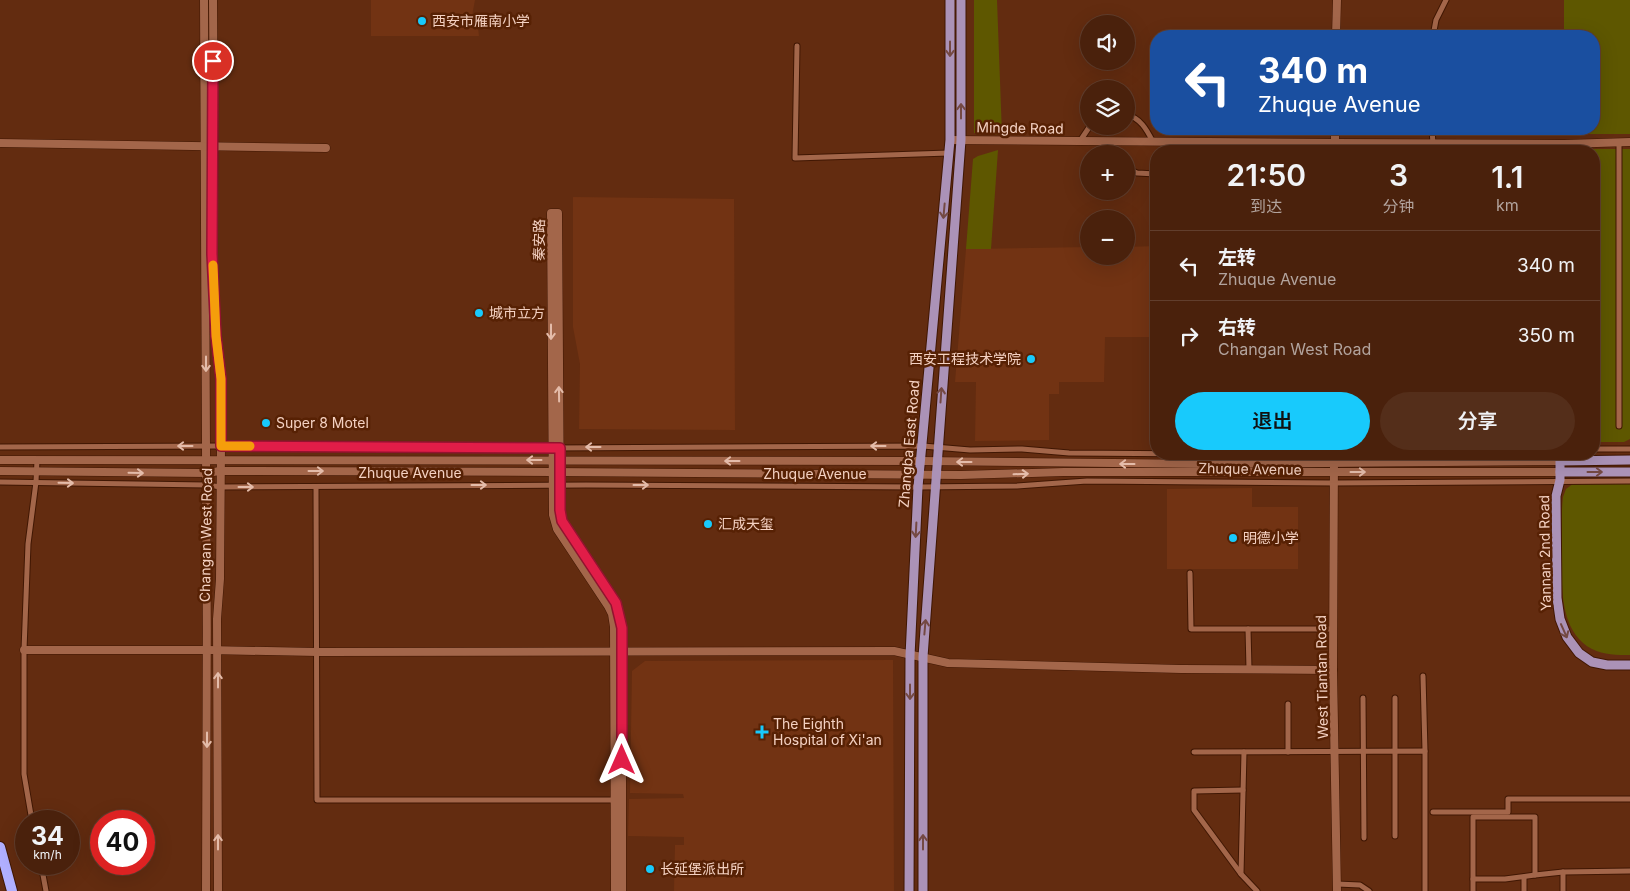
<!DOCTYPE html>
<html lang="zh">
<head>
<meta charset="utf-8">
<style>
  body { margin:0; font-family:Inter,"Noto Sans SC",sans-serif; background:#542e1a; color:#f1f3f6; height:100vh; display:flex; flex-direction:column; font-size:19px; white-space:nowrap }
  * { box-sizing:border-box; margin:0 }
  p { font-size:16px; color:#b2a39d }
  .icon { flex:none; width:28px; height:28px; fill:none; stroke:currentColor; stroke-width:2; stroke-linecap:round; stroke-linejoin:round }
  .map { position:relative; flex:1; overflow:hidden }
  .drawer { position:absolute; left:1150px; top:145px; width:450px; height:315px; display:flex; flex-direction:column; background:#4a210c; border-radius:20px; box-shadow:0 5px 20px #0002,0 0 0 1px #613e2d }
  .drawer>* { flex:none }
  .guide { position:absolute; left:1150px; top:30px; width:450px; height:105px; border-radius:20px; box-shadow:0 5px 20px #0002,0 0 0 1px #613e2d; background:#1a4fa0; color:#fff; overflow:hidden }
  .fabs { position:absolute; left:1080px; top:15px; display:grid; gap:10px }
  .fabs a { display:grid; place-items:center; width:55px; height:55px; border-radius:50%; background:#4a210c; box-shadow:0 5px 20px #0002,0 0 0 1px #613e2d; font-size:25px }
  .speed { position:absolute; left:15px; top:810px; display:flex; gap:10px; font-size:25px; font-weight:700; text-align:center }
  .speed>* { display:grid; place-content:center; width:65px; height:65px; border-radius:50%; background:#4a210c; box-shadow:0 5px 20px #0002,0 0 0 1px #613e2d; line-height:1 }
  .speed small { font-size:12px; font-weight:400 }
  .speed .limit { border:8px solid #d22; background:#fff; color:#111 }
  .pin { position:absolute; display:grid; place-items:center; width:42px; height:42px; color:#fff; margin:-21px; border:2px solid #fff; border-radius:50%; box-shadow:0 1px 5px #0007 }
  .me { position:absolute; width:55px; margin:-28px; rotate:0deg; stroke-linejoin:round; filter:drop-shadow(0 0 4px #0008) }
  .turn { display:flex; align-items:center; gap:18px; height:105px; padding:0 25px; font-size:22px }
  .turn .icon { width:65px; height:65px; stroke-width:2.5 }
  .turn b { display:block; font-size:35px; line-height:42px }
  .eta { display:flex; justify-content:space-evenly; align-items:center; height:85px; text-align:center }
  .eta b { font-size:30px; font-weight:600; line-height:35px }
  .action { display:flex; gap:10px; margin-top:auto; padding:10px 25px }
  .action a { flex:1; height:58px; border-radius:30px; background:#18cafc; color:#111; font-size:20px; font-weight:600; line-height:58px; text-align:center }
  .action a+a { background:#542e1a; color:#f1f3f6 }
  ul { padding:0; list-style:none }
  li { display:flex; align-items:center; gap:15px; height:70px; padding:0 25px; border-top:1px solid #613e2d }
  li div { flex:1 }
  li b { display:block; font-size:19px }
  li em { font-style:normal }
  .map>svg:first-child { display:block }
</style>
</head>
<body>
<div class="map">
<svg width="1630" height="891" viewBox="0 0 1630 891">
  <rect width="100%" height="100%" fill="#632c10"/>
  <!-- built -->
  <g fill="#723313">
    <path d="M371,0H475L472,16V27H478L479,36H371Z"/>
    <path d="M573,197L734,199L735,430L579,429L580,364L573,327Z"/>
    <path d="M1156,246V337H1105L1104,382H1059V394H1049V440L975,441L976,382H955L966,249L1089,247V256H1126V247Z"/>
    <path d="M1252,488V507H1298V569H1167V489Z"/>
    <path d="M893,660L894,891H674L675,845H684V837L628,836L629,799L684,798L683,794L630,793L632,671L645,661Z"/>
  </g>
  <!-- green -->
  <g fill="#5e5700">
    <path d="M974,0H997L1002,135L974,133Z"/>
    <path d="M1564,0H1630V134H1564V129H1594V36H1564Z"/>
    <path d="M1587,149H1630V439L1624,442H1594V151H1587Z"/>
    <path d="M998,150L991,249H966L973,159L978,156Z"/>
    <path d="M1630,482V655C1617,655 1604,655 1592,649C1557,630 1562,581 1562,547C1562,530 1561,513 1563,497L1566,489L1574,483Z"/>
  </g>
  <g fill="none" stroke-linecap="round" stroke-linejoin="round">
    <defs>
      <g id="street">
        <path d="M1433,36L1436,20L1446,0"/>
        <path d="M797,46L795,158L949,153"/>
        <path d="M1126,115C1140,117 1147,130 1153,142"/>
        <path d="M1432,129L1433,144"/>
        <path d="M1080,141L1090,126"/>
        <path d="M1101,141L1112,154"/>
        <path d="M1191,151L1194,142"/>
        <path d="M1126,168L1137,173L1156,174"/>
        <path d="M1619,426V142"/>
        <path d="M0,447L221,446L552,448L923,446L970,450L1022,449L1069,453L1334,455L1381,454"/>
        <path d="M1594,449H1630"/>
        <path d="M0,482L207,485L221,487L586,485L918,487L1017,486L1087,481L1333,483L1630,481"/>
        <path d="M316,487L317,800H615"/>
        <path d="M1190,573L1191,629H1248"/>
        <path d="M1249,669L1248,629H1329"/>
        <path d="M1423,676L1425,751"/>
        <path d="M1363,698L1364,838"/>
        <path d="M1395,698V836"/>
        <path d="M1288,704V752"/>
        <path d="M1194,752L1425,751V891"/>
        <path d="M1244,752L1241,874L1257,891"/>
        <path d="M1433,812H1508V799H1630"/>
        <path d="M32,821L24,774V650L28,544L36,482L37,460"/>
        <path d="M41,864L46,891"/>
        <path d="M1563,872V891"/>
        <path d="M1241,874L1194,810V791L1243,790"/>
        <path d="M1524,877V891"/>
        <path d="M1473,879H1505L1535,875"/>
        <path d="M1337,884L1360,885L1369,891"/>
        <path d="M1473,891V817H1535V875L1563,872L1630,871"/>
      </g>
      <g id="secondary">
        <path d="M204,0C206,297 208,594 206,891"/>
        <path d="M213,0L214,145L213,254L216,336L221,379V446L220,579L217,619L218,891"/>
        <path d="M1336,36L1337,0"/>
        <path d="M950,140L1335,143L1564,144L1630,142"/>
        <path d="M0,143L326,148"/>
        <path d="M1335,151V129"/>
        <path d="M1334,454L1333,670L1337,891"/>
        <path d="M0,460L921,461L1209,464L1560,461"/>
        <path d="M0,471L206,473L220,471L552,472L961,475L1064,472H1560"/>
        <path d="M24,650H208L317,652L894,651L948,663L1181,669L1333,670"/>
        <path d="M615,891L614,627L612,614L608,606L557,529L553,515L551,213H558L560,510L562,521L616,603L622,628V891"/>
      </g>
      <g id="primary">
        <path d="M1630,460L1560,461V480L1556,496L1557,598L1560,619L1567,637L1579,653L1592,662L1607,665H1630"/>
        <path d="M1560,472H1630"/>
        <path d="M909,891L910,656L918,487L950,140V0"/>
        <path d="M923,891V657L961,140V0"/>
      </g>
      <path id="highway" d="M0,847L12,891"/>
    </defs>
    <!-- street casing -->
    <use href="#street" stroke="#401703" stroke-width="7"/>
    <!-- secondary casing -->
    <use href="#secondary" stroke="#401703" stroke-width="9"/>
    <!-- primary casing -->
    <use href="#primary" stroke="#401703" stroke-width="11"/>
    <!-- highway casing -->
    <use href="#highway" stroke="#401703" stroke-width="12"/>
    <!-- street -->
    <use href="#street" stroke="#a3664a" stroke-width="5"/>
    <!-- secondary -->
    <use href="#secondary" stroke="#a3664a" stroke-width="8"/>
    <!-- primary -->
    <use href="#primary" stroke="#ab92b7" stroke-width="9"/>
    <!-- highway -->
    <use href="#highway" stroke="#b1b0ff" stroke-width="10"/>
  </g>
  <!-- one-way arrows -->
  <defs><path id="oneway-shaft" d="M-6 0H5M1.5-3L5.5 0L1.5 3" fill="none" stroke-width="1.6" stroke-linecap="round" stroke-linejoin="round" transform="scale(1.25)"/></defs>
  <g stroke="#744943">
    <use href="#oneway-shaft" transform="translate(950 49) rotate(90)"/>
    <use href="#oneway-shaft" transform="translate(961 111) rotate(-90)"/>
    <use href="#oneway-shaft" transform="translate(944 211) rotate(95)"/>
    <use href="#oneway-shaft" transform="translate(941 395) rotate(-86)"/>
    <use href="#oneway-shaft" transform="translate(1595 472)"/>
    <use href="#oneway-shaft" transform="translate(916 530) rotate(93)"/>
    <use href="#oneway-shaft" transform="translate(925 627) rotate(-85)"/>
    <use href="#oneway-shaft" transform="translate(1564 631) rotate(66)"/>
    <use href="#oneway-shaft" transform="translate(910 692) rotate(90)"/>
    <use href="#oneway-shaft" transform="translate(923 842) rotate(-90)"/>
  </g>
  <g stroke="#e4bcaa">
    <use href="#oneway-shaft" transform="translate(551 332) rotate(90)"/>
    <use href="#oneway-shaft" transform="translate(206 364) rotate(90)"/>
    <use href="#oneway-shaft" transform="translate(559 394) rotate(-91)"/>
    <use href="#oneway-shaft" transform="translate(185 446) rotate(180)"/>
    <use href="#oneway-shaft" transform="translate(878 446) rotate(180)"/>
    <use href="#oneway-shaft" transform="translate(593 447) rotate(180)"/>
    <use href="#oneway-shaft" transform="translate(534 460) rotate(180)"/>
    <use href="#oneway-shaft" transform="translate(732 461) rotate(-180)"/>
    <use href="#oneway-shaft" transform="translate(964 462) rotate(180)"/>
    <use href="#oneway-shaft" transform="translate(1127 464) rotate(-180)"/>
    <use href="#oneway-shaft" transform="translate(316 471)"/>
    <use href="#oneway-shaft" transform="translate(1358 472)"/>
    <use href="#oneway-shaft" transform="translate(136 473) rotate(1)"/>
    <use href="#oneway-shaft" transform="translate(1021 474) rotate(-2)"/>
    <use href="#oneway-shaft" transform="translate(66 483) rotate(1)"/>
    <use href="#oneway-shaft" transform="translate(479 485)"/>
    <use href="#oneway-shaft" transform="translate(641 485)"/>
    <use href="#oneway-shaft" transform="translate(246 487)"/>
    <use href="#oneway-shaft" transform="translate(218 680) rotate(-90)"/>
    <use href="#oneway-shaft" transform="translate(207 740) rotate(90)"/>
    <use href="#oneway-shaft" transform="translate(218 842) rotate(-90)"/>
  </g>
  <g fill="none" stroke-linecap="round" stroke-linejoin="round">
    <defs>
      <path id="route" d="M213,61L212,254L216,336L221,379V446L560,448V510L562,521L616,603L622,628V760"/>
    </defs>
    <!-- route casing -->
    <use href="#route" stroke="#92132f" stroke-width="12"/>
    <!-- route -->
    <use href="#route" stroke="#e11d48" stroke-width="9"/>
    <!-- slow -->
    <path stroke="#f59e0b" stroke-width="9" d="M213,265L216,336L221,379V446H250"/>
  </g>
  <!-- markers -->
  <g fill="#18cafc" stroke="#572104" stroke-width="2">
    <circle cx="422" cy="21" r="5"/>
    <circle cx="479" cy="313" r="5"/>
    <circle cx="1031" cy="359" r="5"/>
    <circle cx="266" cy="423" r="5"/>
    <circle cx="708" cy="524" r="5"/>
    <circle cx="1233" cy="538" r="5"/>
    <path d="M759.5 724.5h5v5h5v5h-5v5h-5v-5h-5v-5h5z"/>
    <circle cx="650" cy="869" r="5"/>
  </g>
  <g text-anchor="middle" stroke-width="5" stroke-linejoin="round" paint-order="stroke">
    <!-- poi labels -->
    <g font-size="14" fill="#f4d1c2" stroke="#572104" text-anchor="start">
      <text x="432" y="26">西安市雁南小学</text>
      <text x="489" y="318">城市立方</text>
      <text x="1021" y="364" text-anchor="end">西安工程技术学院</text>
      <text x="276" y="428">Super 8 Motel</text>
      <text x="718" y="529">汇成天玺</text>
      <text x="1243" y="543">明德小学</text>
      <text x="773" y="729">The Eighth<tspan x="773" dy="16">Hospital of Xi'an</tspan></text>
      <text x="660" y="874">长延堡派出所</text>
    </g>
    <!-- street labels -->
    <g font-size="14" fill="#f4d1c2" stroke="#572104">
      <text transform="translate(1020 128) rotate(1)" y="5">Mingde Road</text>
      <text transform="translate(539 240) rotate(-89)" y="5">秦安路</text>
      <text transform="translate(909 444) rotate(-85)" y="5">Zhangba East Road</text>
      <text transform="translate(1250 469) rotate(1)" y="5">Zhuque Avenue</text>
      <text x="410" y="478">Zhuque Avenue</text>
      <text x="815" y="479">Zhuque Avenue</text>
      <text transform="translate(206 535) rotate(-89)" y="5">Changan West Road</text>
      <text transform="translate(1545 553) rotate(-91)" y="5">Yannan 2nd Road</text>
      <text transform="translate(1322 677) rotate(-91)" y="5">West Tiantan Road</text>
    </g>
  </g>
</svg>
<div class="fabs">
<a><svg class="icon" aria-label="sound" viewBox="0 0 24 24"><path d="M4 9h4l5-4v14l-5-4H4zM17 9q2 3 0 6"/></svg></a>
<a><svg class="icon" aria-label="layers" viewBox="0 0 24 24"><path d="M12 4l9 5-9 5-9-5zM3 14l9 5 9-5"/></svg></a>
<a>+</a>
<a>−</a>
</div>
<div class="speed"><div>34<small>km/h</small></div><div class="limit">40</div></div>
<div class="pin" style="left:213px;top:61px;background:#d93025"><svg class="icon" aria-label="arrive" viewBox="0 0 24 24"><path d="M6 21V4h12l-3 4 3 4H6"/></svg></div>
<svg class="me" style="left:622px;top:760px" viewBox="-20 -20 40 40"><path d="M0-17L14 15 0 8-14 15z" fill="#e11d48" stroke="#fff" stroke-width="4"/></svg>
<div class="guide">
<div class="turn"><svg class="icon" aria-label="left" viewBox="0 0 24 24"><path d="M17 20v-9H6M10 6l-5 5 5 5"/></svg><div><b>340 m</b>Zhuque Avenue</div></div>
</div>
<section class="drawer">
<div class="eta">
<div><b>21:50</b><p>到达</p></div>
<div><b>3</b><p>分钟</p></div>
<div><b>1.1</b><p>km</p></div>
</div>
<ul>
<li><svg class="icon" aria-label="left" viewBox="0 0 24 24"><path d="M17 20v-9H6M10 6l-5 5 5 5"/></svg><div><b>左转</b><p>Zhuque Avenue</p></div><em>340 m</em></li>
<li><svg class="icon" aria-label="right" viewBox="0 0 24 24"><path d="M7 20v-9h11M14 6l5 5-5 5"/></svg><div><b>右转</b><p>Changan West Road</p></div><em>350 m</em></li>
</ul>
<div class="action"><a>退出</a><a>分享</a></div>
</section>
</div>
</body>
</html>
